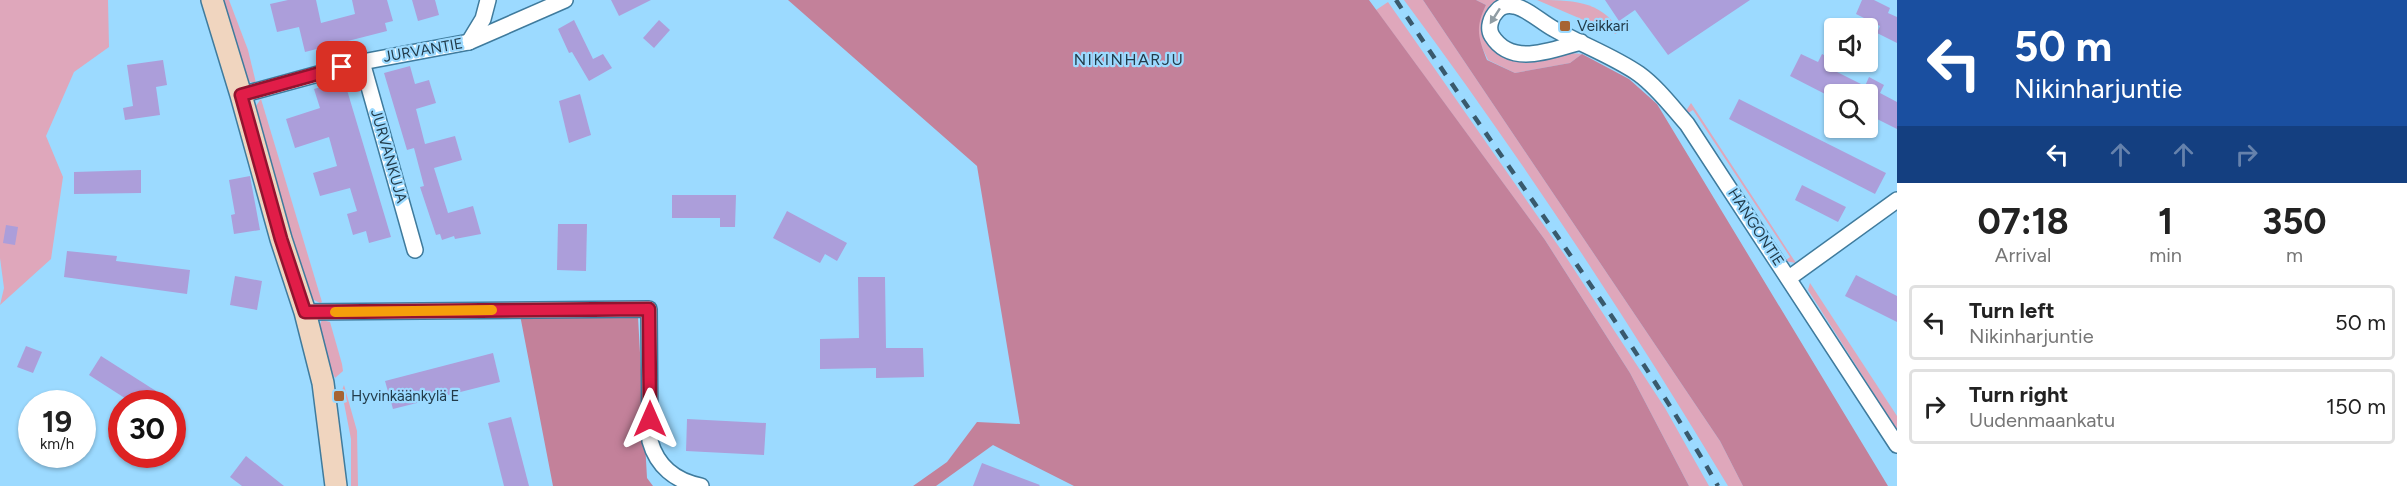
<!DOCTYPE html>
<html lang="en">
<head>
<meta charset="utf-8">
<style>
  body { margin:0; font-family:Figtree,sans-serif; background:#f6f6f6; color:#222; height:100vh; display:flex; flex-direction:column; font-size:22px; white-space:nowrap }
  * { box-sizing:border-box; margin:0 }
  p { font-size:20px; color:#767676 }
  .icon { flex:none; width:33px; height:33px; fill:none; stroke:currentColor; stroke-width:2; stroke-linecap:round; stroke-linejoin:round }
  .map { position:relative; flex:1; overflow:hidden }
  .details { display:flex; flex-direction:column; background:#fff; width:510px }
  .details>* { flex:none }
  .guide { background:#1a4fa0; color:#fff; overflow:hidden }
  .fabs { position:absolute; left:1824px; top:18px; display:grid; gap:12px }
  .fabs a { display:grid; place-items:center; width:54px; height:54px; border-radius:6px; background:#fff; box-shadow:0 2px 4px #0004; font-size:30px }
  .speed { position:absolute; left:18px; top:390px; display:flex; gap:12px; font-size:30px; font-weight:700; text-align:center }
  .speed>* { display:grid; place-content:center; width:78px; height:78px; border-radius:50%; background:#fff; box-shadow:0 2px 4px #0004; line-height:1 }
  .speed small { font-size:15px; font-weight:400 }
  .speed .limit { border:9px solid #d22; background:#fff; color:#111 }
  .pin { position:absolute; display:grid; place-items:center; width:51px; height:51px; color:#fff; margin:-26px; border-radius:12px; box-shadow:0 3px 9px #0006 }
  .me { position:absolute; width:66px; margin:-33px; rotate:0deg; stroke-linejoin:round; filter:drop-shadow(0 0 4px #0008) }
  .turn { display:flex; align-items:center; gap:21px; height:126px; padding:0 18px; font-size:27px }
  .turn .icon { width:78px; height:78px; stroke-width:2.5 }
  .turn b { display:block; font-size:42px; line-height:51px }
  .lanes { display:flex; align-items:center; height:57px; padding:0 18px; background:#0003; justify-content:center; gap:30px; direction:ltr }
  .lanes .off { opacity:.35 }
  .eta { display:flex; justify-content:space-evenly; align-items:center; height:102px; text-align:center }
  .eta b { font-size:36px; font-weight:700; line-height:42px }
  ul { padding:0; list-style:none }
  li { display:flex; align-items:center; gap:18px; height:75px; margin:0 12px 9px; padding:0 6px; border:3px solid #e0e0e0; border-radius:6px }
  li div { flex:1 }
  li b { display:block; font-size:22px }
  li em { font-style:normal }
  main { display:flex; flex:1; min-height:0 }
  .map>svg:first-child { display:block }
</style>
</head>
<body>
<main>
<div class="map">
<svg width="1897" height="486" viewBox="0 0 1897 486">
  <rect width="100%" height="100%" fill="#9cdaff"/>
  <!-- green -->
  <g fill="#dfa7bb">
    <path d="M0,0H108L109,47L74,72L46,136L63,177L51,259L0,305L4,288L0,258Z"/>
    <path d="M222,0H229L248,50L256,83L247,81Z"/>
    <path d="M1404,0H1423L1720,441L1743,486H1728C1628,319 1520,156 1404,0Z"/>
    <path d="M1476,0H1500C1491,4 1485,10 1483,20C1480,32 1485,41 1494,48C1538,80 1541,48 1582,54L1570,63L1515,73L1488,60L1479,41L1478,21L1486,5Z"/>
    <path d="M1537,0C1568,0 1602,0 1618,30L1616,34Z"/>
    <path d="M1388,2L1564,254L1665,408L1709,486H1689L1630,373L1545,240L1376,10Z"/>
    <path d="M261,99L322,302L320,303L310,298L255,107Z"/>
    <path d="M1691,103L1796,263L1785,261L1790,257L1693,110L1688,113L1686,111Z"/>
    <path d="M1810,283L1897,416V430L1808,290Z"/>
    <path d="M322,320L330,322L342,364L343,371L335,378C329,366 314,331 322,320Z"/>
    <path d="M344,385L357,431L358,486H351V439L344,403L347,402L345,393H341Z"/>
  </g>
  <!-- forest -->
  <g fill="#c3819a">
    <path d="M788,0H1369L1545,240L1630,373L1689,486H1074L993,445L936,486H913L947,462L977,422L1020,424L977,166Z"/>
    <path d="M1423,0H1476L1486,5C1475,28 1478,37 1487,60L1515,73L1570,63L1582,54L1629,79L1657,104L1888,486H1743L1720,441Z"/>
    <path d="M520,315L638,317L647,478L653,486H553Z"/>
  </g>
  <!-- building -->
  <g fill="#ac9eda">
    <path d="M288,0H316L321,23L355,14L352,0H387L393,21L385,23L387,31L305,52L299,27L277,32L270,4Z"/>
    <path d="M412,0H435L439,15L418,21Z"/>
    <path d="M611,0H651L619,16Z"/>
    <path d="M1605,0H1750L1668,55L1635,10L1619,21Z"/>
    <path d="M1862,0H1874L1890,8L1888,13L1897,17V43L1877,33L1880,26L1856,14Z"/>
    <path d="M574,20L593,59L603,54L612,68L589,81L572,52L569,53L558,29Z"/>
    <path d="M659,20L670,30L654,48L643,38Z"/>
    <path d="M1801,54L1818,62L1822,54L1834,60L1837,62L1833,70L1865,86L1869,77L1884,85L1880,93L1897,102V129L1869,115L1868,119V94L1827,95L1790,76Z"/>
    <path d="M163,60L167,85L156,87L160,115L125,120L123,108L133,106L127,65Z"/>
    <path d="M410,66L415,84L429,80L436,103L416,109L425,144L455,136L462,160L434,168L448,213L473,206L481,234L455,239L454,236L442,240L440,234L436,235L420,187L424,186L414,148L407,150L384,73Z"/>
    <path d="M344,80L391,237L369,243L366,231L353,235L347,214L357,211L350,188L320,196L313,173L337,166L329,137L295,148L286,119L320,108L314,89Z"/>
    <path d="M580,94L591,135L569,143L559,101Z"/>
    <path d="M1739,99L1886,173L1875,194L1729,119Z"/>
    <path d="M141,170V193L74,194V172Z"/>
    <path d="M250,176L260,230L234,234L231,215L235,214L229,180Z"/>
    <path d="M1802,185L1846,207L1838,222L1795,200Z"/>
    <path d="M672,195H736L735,227H720V218H672Z"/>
    <path d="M787,211L847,243L837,261L825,254L820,263L773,238Z"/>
    <path d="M558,224H587L586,271L557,270Z"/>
    <path d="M6,225L18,227L15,245L3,243Z"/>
    <path d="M67,251L117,256L116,261L190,270L187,294L64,277Z"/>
    <path d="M1856,275L1897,296V322L1845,296Z"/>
    <path d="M235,276L262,281L257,310L230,305Z"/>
    <path d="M858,277H885L886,348H923L924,377L876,378V368L820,369V339L859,338Z"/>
    <path d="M26,346L42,352L33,373L17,367Z"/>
    <path d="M493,353L500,382L393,409L385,381Z"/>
    <path d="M101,356L156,391L149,404H134L89,375Z"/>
    <path d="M511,417L529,486H504L488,423Z"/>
    <path d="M687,419L766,423L764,455L686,451Z"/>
    <path d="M246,456L284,486H242L230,477Z"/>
    <path d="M982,463L1040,485L1039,486H973Z"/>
  </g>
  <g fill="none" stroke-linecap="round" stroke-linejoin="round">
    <defs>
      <g id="minor">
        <path d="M469,42L483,19L488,0"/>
        <path d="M1581,42C1553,49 1512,68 1492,36C1487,28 1491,17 1497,11C1501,6 1508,5 1514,6C1528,9 1541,22 1554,29C1582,45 1613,56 1639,74C1657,87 1672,107 1687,124L1897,445"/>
        <path d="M362,62L415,250"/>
        <path d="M241,95L362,62L469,42L565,0"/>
        <path d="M1789,278L1897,200"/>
        <path d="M305,312L649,309L650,441C657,466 675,481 701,486"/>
      </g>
      <path id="secondary" d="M212,0L241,95L281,239L305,312L323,383L336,486"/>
    </defs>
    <!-- minor casing -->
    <use href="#minor" stroke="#3f7b9d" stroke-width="18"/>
    <!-- secondary casing -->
    <use href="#secondary" stroke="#3f7b9d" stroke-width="24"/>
    <!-- minor -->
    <use href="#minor" stroke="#fff" stroke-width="15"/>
    <!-- secondary -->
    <use href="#secondary" stroke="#f0d5bf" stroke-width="21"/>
    <!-- rail -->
    <path stroke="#39596c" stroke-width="4.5" stroke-dasharray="10 10" stroke-linecap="butt" d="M1396,0C1502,163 1621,317 1718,486"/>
  </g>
  <!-- one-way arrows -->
  <defs><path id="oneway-solid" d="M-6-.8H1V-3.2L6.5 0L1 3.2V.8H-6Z" transform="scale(1.5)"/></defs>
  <use fill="#909da4" href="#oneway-solid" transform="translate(1495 16) rotate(123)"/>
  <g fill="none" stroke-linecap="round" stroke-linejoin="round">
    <defs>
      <path id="route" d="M342,67L241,95L281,239L305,312L649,309L650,419"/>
    </defs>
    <!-- route casing -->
    <use href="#route" stroke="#92132f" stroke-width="15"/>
    <!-- route -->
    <use href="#route" stroke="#e11d48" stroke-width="10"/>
    <!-- slow -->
    <path stroke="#f59e0b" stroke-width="10" d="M335,312L492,310"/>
  </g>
  <!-- markers -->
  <g fill="#a76432" stroke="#9cdaff" stroke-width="2">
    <rect x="1559" y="20" width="12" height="12" rx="3"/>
    <rect x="333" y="390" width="12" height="12" rx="3"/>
  </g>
  <g text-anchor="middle" stroke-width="4.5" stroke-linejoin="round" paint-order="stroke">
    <!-- poi labels -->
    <g font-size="15" fill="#223b4a" stroke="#9cdaff" text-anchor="start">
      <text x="1577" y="31">Veikkari</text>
      <text x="351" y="401">Hyvinkäänkylä E</text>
    </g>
    <!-- street labels -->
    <g font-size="15" fill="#223b4a" stroke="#9cdaff">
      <text transform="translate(423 50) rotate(-10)" y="5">JURVANTIE</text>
      <text transform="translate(389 156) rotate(74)" y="5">JURVANKUJA</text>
      <text transform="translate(1756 227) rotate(57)" y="5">HANGONTIE</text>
    </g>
    <!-- neighbourhood labels -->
    <g font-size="16" letter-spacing="1.5" fill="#223b4a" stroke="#9cdaff">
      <text x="1129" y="65">NIKINHARJU</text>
    </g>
  </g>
</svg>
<div class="fabs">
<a><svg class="icon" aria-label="sound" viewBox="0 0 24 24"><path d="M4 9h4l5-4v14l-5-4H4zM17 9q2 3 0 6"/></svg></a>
<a><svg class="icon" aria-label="search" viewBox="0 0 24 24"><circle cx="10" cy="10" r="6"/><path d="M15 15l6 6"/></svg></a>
</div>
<div class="speed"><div>19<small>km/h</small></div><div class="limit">30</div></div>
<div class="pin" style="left:342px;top:67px;background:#d93025"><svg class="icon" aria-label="arrive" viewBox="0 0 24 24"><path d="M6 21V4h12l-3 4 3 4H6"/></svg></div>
<svg class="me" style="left:650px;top:419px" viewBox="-20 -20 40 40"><path d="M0-17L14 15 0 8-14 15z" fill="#e11d48" stroke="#fff" stroke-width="4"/></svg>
</div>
<section class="details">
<div class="guide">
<div class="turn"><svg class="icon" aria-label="left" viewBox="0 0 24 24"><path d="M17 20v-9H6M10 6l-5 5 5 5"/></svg><div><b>50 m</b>Nikinharjuntie</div></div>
<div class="lanes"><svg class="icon" aria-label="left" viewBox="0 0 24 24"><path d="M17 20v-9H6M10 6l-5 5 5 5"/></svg><svg class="icon off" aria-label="ahead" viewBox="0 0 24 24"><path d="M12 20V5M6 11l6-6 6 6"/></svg><svg class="icon off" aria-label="ahead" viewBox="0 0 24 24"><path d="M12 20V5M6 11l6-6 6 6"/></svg><svg class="icon off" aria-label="right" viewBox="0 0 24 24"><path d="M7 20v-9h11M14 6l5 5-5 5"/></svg></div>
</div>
<div class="eta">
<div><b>07:18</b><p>Arrival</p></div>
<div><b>1</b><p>min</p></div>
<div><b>350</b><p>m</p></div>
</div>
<ul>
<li><svg class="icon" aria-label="left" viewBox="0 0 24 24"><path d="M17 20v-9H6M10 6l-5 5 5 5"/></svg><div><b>Turn left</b><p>Nikinharjuntie</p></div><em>50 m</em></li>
<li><svg class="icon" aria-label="right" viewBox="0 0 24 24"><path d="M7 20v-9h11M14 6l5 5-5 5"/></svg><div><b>Turn right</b><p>Uudenmaankatu</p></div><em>150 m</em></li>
</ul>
</section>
</main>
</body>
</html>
